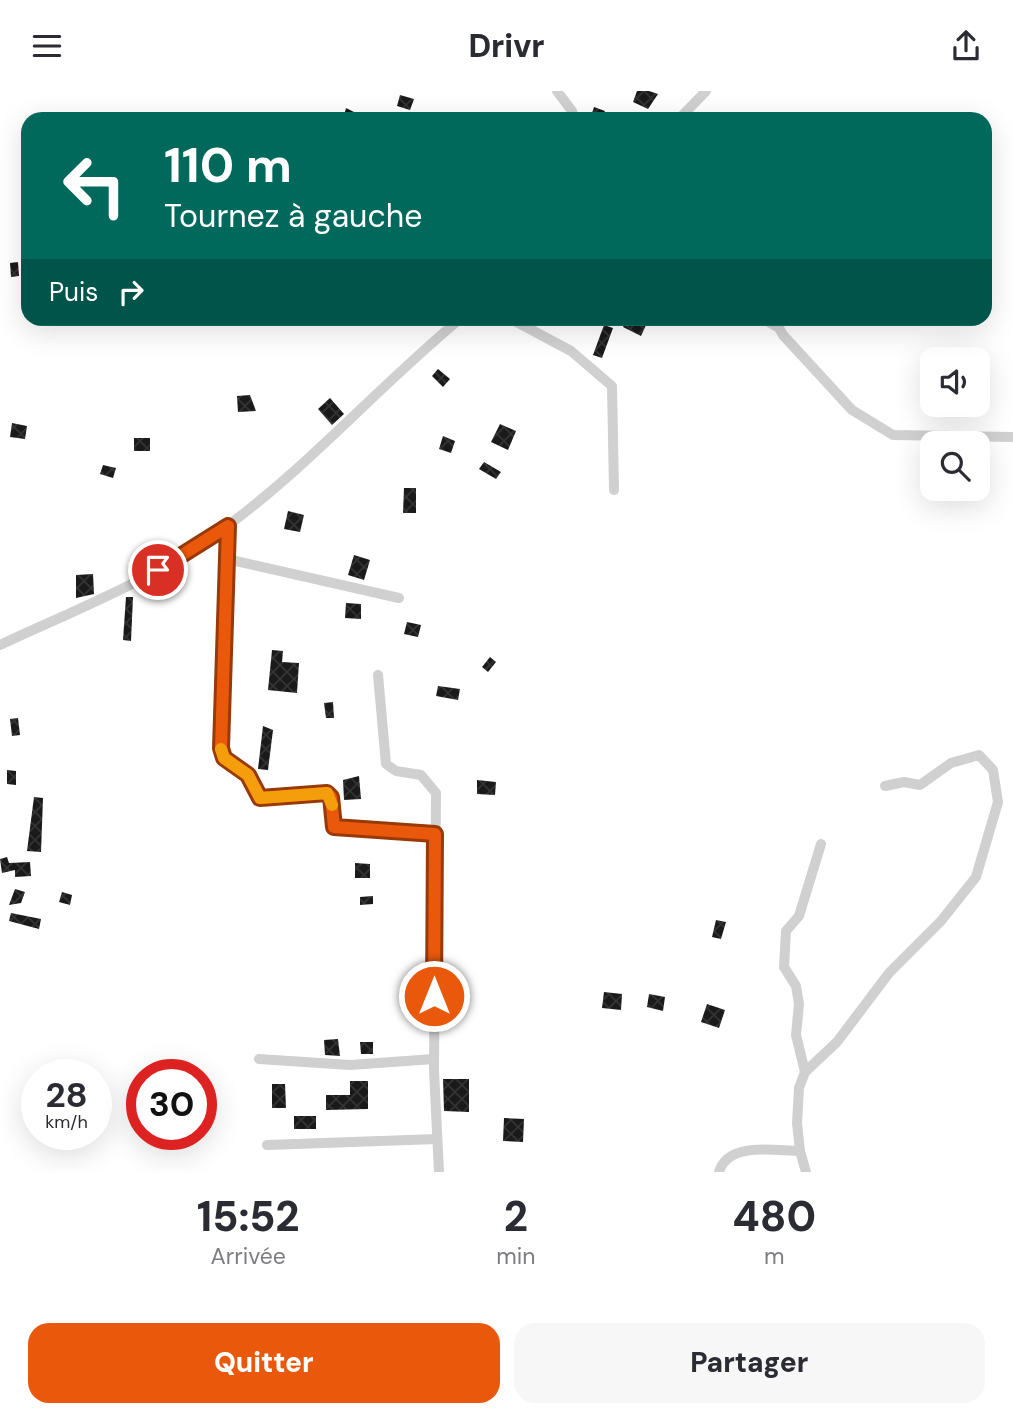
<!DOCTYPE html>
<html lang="fr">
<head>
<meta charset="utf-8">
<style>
  body { margin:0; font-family:"DM Sans",sans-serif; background:#f7f7f7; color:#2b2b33; height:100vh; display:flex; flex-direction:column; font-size:26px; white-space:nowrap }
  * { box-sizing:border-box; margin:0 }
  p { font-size:23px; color:#7c7c81 }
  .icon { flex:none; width:38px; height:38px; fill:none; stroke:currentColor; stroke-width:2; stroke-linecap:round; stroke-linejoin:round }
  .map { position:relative; height:1081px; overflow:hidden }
  .sheet { display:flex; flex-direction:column; background:#fff; flex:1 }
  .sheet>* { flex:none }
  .hud { position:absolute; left:21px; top:21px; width:971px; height:214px; border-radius:21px; box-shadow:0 7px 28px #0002; background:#00695c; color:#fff; overflow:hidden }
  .fabs { position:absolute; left:920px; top:256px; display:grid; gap:14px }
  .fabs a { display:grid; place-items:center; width:70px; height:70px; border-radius:14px; background:#fff; box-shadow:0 7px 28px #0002; font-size:35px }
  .speed { position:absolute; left:21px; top:968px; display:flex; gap:14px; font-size:35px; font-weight:700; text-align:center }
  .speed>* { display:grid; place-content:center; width:91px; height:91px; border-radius:50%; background:#fff; box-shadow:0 7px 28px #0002; line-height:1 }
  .speed small { font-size:18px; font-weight:400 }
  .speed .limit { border:10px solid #d22; background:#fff; color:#111 }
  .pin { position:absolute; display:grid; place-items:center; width:60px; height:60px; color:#fff; margin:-30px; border:4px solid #fff; border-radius:50%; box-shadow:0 2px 7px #0007 }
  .me { position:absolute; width:77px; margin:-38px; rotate:0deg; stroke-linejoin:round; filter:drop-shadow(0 0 5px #0008) }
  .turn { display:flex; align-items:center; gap:24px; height:147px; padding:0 28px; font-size:32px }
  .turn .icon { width:91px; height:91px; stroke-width:2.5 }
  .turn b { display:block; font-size:49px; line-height:60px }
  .then { display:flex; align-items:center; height:66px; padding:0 28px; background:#0003; gap:14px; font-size:26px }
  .eta { display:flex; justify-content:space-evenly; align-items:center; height:119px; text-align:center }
  .eta b { font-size:42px; font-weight:800; line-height:49px }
  .action { display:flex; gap:14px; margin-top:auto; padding:14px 28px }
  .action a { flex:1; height:80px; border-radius:21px; background:#ea580c; color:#fff; font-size:28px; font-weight:800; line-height:80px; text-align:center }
  .action a+a { background:#f7f7f7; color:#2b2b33 }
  header { display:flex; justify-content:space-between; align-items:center; height:91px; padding:0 28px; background:#fff; font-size:32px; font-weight:800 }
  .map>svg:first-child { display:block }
</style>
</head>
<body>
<header><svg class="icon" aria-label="menu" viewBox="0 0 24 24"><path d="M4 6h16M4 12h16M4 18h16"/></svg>Drivr<svg class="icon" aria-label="share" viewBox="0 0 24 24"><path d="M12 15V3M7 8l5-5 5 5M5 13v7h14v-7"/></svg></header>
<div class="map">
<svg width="1013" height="1081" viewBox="0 0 1013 1081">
  <defs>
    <pattern id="building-cross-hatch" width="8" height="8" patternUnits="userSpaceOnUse" patternTransform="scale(1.75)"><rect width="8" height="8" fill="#1a1a1a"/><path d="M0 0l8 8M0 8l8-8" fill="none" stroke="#333"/></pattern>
  </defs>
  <rect width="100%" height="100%" fill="#fff"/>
  <!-- building -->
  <g fill="url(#building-cross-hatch)">
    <path d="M637,0H649L658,3L648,18L633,11Z"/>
    <path d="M400,4L414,8L410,19L397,15Z"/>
    <path d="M594,16L605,20L601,28H590Z"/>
    <path d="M346,17L368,28H343Z"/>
    <path d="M18,171L19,185L11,186L10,172Z"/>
    <path d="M627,228L647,232L641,245L623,236Z"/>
    <path d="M604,234L613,237L602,267L593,264Z"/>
    <path d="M438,278L450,288L443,296L432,285Z"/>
    <path d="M250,304L256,320L238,321L237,305Z"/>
    <path d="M330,307L344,323L332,334L318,318Z"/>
    <path d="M12,332L27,335L25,348L10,346Z"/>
    <path d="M500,333L516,340L508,359L491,351Z"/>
    <path d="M443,345L455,350L451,362L439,358Z"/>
    <rect x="134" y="347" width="16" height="13"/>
    <path d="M484,371L501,381L496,388L479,378Z"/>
    <path d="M103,374L116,377L113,387L100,383Z"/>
    <path d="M404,397H416V422H403Z"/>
    <path d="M288,420L304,424L300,441L284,438Z"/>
    <path d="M354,464L370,469L364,489L348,484Z"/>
    <path d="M93,483L94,503L76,507V484Z"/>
    <path d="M126,506H133L131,550L123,549Z"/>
    <path d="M346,512L361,513V528L345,527Z"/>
    <path d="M407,531L421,534L418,546L404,543Z"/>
    <path d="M272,559L283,560L282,571L299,572L297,602L268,599Z"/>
    <path d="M490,566L496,571L488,581L482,576Z"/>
    <path d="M438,595L460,598L458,609L436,605Z"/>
    <path d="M333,611L334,627H326L324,612Z"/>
    <path d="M18,627L20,644L12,645L10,628Z"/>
    <path d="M263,635L273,639L268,679L258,678Z"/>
    <path d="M7,679L16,680V694L7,693Z"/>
    <path d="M359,685L361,708L344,709L343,689Z"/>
    <path d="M477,689L496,691L495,704L477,703Z"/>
    <path d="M34,706L43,707L41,761L27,760Z"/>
    <path d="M7,766L9,772L30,771L31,785L15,786V779L2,782L0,768Z"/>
    <path d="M355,772L370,773V787H355Z"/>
    <path d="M15,798L25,801L21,812L9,814Z"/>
    <path d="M62,801L72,804L70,814L59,811Z"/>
    <path d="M373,805V813L360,814V806Z"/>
    <path d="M11,822L41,828L39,838L9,830Z"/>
    <path d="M716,829L726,831L721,848L712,846Z"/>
    <path d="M604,901L622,903L621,919L602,917Z"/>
    <path d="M649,903L665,906L663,920L647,916Z"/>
    <path d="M707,913L725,919L719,937L701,931Z"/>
    <path d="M338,948L340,965L325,964L324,949Z"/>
    <path d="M360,951H373V963H361Z"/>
    <path d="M443,988H469V1021L444,1020Z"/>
    <path d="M350,990H368V1018L326,1019V1004H350Z"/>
    <path d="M272,993H285L286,1017H272Z"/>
    <rect x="294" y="1025" width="22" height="13"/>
    <path d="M504,1027L524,1028L523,1051L503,1050Z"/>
  </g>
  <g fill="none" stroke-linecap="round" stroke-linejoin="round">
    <!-- minor -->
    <g stroke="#d0d0d0" stroke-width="10">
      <path d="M557,0L572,20L574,28"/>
      <path d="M679,28L706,0"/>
      <path d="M511,228L571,260L612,295L614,399"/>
      <path d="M764,228L779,237L783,244L852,319L893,344L1013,346"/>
      <path d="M228,435L221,657L224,667L248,684L263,708L327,702L331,706L334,736L435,743"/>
      <path d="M227,468L399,507"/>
      <path d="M0,554C77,518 158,487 226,436C310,374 380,294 460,228"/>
      <path d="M378,584L386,673L396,680L421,684L436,702L434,980L439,1081"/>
      <path d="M259,968L350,974L434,968"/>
      <path d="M805,981L837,951L889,882L941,830L976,786L998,711L993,679L979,664L951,672L920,694L904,691L885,695"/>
      <path d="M267,1054L437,1048"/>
      <path d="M719,1081C728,1050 775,1060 800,1060"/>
      <path d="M806,1081L800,1060L797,1032L799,997L805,981L796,944L799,913L796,895L784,876L786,840L799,825L821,753"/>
    </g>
  </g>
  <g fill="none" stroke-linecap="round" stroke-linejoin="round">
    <defs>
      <path id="route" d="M158,479L228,435L221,657L224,667L248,684L260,707L327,702L331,706L334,736L435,743L434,905"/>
    </defs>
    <!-- route casing -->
    <use href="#route" stroke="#983908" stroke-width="18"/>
    <!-- route -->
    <use href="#route" stroke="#ea580c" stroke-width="12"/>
    <!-- slow -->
    <path stroke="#f59e0b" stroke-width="12" d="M221,658L224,667L248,684L260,707L327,702L332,714"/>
  </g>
</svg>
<div class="fabs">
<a><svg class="icon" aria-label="sound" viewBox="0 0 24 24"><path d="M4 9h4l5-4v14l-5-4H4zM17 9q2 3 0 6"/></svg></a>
<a><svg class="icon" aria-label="search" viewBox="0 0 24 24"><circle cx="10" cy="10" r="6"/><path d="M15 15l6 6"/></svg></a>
</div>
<div class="speed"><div>28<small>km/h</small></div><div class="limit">30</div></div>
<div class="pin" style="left:158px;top:479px;background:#d93025"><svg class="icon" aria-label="arrive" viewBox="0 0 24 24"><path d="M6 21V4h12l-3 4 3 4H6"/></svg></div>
<svg class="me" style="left:434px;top:905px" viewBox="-20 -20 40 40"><circle r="17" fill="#ea580c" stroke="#fff" stroke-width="3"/><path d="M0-11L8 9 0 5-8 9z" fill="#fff"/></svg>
<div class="hud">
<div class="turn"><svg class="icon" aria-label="left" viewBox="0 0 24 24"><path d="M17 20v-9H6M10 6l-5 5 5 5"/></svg><div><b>110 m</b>Tournez à gauche</div></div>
<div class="then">Puis<svg class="icon" aria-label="right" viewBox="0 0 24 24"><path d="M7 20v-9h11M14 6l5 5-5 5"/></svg></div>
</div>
</div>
<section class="sheet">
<div class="eta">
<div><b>15:52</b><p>Arrivée</p></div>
<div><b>2</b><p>min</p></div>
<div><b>480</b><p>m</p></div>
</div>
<div class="action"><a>Quitter</a><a>Partager</a></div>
</section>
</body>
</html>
